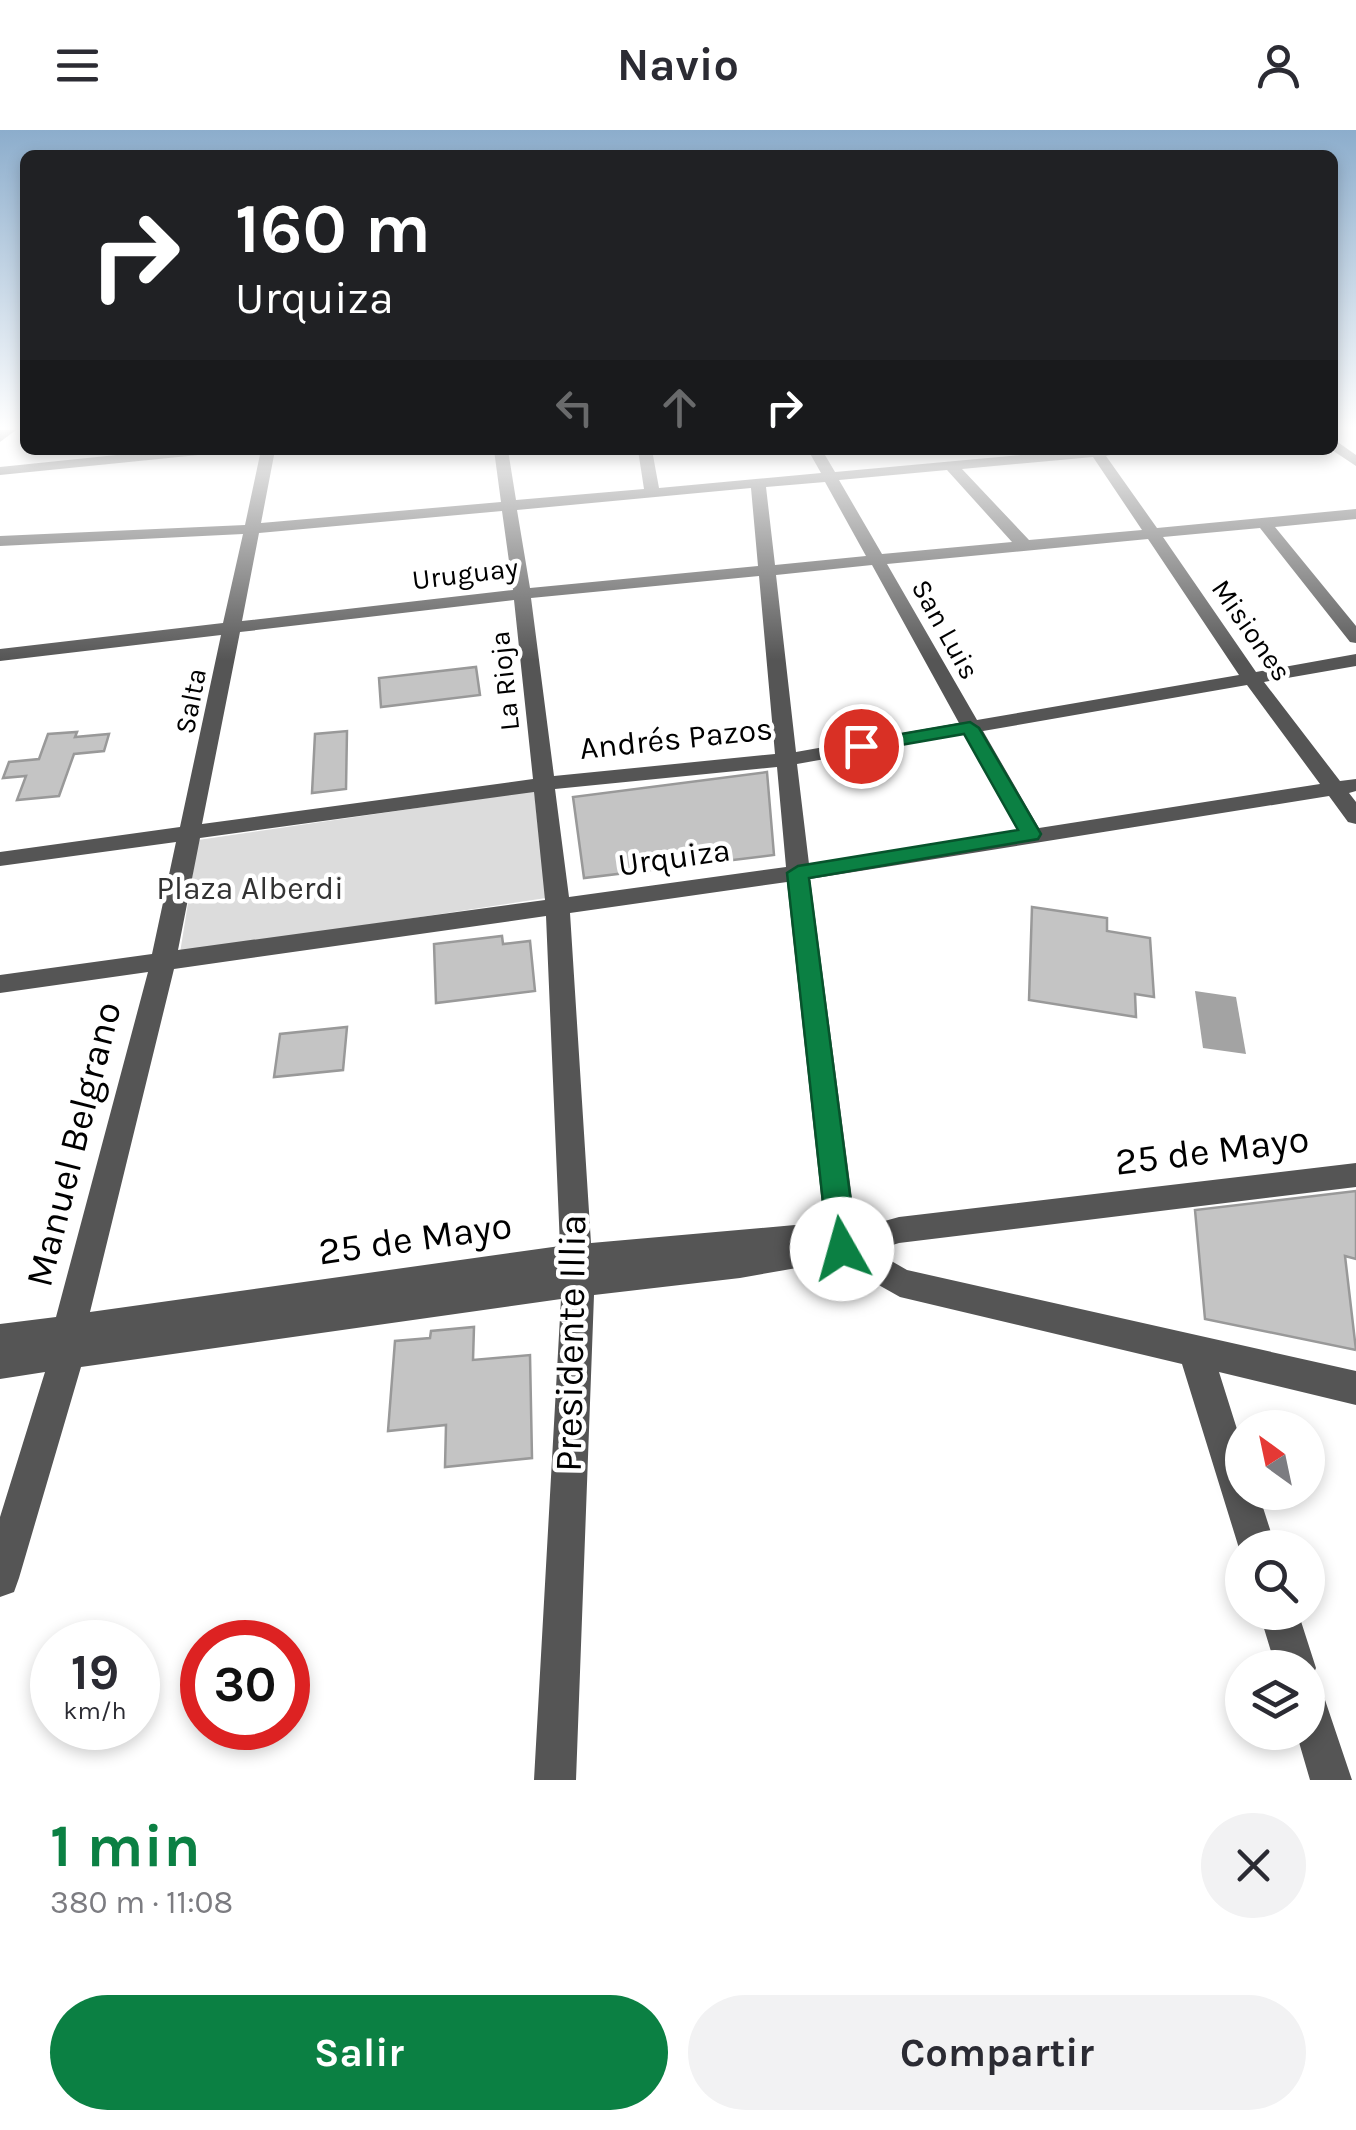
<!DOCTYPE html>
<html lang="es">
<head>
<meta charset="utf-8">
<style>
  body { margin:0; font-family:Karla,sans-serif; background:#f2f2f3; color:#2b2b33; height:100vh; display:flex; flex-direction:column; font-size:38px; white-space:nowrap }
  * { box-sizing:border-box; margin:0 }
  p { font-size:32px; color:#7c7c81 }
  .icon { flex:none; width:55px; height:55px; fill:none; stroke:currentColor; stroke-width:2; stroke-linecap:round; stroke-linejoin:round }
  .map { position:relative; height:1650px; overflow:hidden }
  .details { display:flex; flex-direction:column; background:#fff; flex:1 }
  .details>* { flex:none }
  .guide { position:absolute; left:20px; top:20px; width:1318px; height:305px; border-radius:15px; box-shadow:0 5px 15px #0003; background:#202124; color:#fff; overflow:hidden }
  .needle { width:65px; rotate:327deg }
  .tools { position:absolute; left:1225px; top:1280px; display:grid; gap:20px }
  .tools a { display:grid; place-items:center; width:100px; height:100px; border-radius:50%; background:#fff; box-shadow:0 5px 15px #0003; font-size:50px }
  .speed { position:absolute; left:30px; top:1490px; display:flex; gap:20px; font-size:50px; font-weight:700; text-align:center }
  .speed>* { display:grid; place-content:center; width:130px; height:130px; border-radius:50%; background:#fff; box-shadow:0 5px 15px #0003; line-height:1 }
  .speed small { font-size:25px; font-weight:400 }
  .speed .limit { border:15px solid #d22; background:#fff; color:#111 }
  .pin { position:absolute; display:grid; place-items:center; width:85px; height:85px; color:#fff; margin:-42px; border:5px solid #fff; border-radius:50%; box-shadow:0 2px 10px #0007 }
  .me { position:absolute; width:110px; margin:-55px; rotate:353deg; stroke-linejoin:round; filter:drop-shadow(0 0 8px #0008) }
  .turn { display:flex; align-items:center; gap:35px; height:210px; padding:0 50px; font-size:45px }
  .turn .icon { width:130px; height:130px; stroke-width:2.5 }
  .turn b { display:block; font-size:70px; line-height:85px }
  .lanes { display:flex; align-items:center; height:95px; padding:0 50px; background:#0003; justify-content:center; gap:50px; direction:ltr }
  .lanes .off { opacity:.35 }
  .round { display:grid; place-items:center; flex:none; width:105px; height:105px; border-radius:52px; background:#f2f2f3 }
  .head { display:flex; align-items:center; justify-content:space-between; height:170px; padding:0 50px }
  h1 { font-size:60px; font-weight:700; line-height:75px; color:#0b8043 }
  .action { display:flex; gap:20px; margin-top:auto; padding:20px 50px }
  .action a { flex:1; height:115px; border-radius:60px; background:#0b8043; color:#fff; font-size:40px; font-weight:700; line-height:115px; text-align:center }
  .action a+a { background:#f2f2f3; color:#2b2b33 }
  header { display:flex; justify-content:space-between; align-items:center; height:130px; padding:0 50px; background:#fff; font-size:45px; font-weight:700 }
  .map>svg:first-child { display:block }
</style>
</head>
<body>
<header><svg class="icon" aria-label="menu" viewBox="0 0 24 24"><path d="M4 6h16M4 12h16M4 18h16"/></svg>Navio<svg class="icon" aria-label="person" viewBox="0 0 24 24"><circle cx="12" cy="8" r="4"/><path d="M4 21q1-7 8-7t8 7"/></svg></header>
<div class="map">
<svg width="1356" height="1650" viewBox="0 0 1356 1650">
  <rect width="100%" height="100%" fill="#fff"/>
  <!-- green -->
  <path fill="#dcdcdc" d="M534,661L546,768L180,823L198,710Z"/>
  <!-- water -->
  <path fill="#a3a3a3" d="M1195,861L1236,867L1246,924L1203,918Z"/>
  <!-- building -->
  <g fill="#c4c4c4" stroke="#999" stroke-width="2.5">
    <path d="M476,537L480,565L381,577L379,548Z"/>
    <path d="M347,601L346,659L312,663L315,604Z"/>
    <path d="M77,602L75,607L109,604L104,621L74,624L59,666L17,670L26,646L3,648L9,632L39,629L48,604Z"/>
    <path d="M767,642L774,725L584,748L573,667Z"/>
    <path d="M1032,777L1107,788V801L1150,808L1154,867L1135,864L1136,887L1029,870Z"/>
    <path d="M502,806L503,814L530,811L535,861L436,873L434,814Z"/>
    <path d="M347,897L343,940L274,947L280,904Z"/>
    <path d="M1356,1061V1129L1345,1126L1356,1220L1205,1189L1195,1080Z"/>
    <path d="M474,1197L473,1230L530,1225L532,1328L445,1337L446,1295L388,1301L395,1211L430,1208L431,1201Z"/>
  </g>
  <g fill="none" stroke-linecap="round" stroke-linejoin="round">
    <!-- minor -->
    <g fill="#555" fill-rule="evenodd">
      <path d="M16,300L0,312V300Z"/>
      <path d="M1332,308L1356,325V336L1332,320Z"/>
      <path d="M165,320H215L208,324L0,345V337Z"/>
      <path d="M261,320H275L261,393L501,372L494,320H508L516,370L644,359L638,320H652L659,358L821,343L808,320H822L835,342L1076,320H1131L1106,326L1157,398L1356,379V389L1275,397L1356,496V513L1350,512L1260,398L1163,407L1256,542L1356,524V536L1264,552L1340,651L1356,649V661L1349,663L1356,672V694L1348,692L1329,666L810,749L856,1099L899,1087L1356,1033V1057L899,1113L874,1121L907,1140L1356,1241V1275L1219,1242L1242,1315V1362H1258L1276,1418H1242V1428L1182,1234L900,1167L836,1131L740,1148L594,1165L576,1650H534L561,1169L81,1237L19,1448L14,1462L0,1467V1387L45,1242L0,1249V1194L56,1187L148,842L0,863V845L152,824L176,712L0,736V722L180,697L221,505L0,531V519L223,493L243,404L0,416V406L245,395ZM1093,327L1142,400L1029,410L962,339ZM947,340L1012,412L882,424L839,350ZM825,352L866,426L775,435L766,357ZM751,358L758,436L530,458L517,380ZM502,381L513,460L242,491L259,403ZM1148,409L1239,545L977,590L887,434ZM872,435L959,593L796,622L776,445ZM759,446L775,624L554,646L531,468ZM514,470L533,649L202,694L240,502ZM1247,555L1320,654L1039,698L983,601ZM965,604L1018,701L809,734L797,634ZM777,637L786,737L569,767L555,659ZM534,662L545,770L178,820L200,708ZM787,752L825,1102L795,1095L591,1113L570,783ZM546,786L560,1116L90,1182L174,839Z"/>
      <path d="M1259,1482H1298L1316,1538L1310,1552L1308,1538H1276Z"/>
      <path d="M1308,1555L1322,1561L1352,1650H1310L1296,1602H1308Z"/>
    </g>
  </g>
  <!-- sky -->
  <linearGradient id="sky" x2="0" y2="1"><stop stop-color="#8cadcc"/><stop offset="0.56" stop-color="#fff"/><stop offset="1" stop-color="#fff" stop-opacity="0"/></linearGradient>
  <rect width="1356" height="531" fill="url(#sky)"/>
  <!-- route -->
  <path fill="#0b8043" stroke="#07532c" stroke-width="2.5" d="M970,592L979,598L1041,704L1038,709L809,748L857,1119L853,1128L842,1132L832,1128L828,1119L787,743L798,736L1018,700L964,604L861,622L852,616L861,611Z"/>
  <g text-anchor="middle" stroke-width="9" stroke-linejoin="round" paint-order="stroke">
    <!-- far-street labels -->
    <g font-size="28" fill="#000" stroke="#fff">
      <text transform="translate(465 443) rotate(-7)" y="10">Uruguay</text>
      <text transform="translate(946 499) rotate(61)" y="10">San Luis</text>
      <text transform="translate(1252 500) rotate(55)" y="10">Misiones</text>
      <text transform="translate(504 551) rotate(-96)" y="10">La Rioja</text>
      <text transform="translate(190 571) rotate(-79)" y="10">Salta</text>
    </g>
    <!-- street labels -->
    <g font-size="32" fill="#000" stroke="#fff">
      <text transform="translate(676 608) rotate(-6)" y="11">Andrés Pazos</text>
      <text transform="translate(674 727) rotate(-8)" y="11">Urquiza</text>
    </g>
    <!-- park labels -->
    <g font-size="32" fill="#333" stroke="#fff">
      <text x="250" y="769">Plaza Alberdi</text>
    </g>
    <!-- near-street labels -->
    <g font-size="38" fill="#000" stroke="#fff">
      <text transform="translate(73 1014) rotate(-76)" y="13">Manuel Belgrano</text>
      <text transform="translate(1212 1020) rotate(-7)" y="13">25 de Mayo</text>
      <text transform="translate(415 1108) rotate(-8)" y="13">25 de Mayo</text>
      <text transform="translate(570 1213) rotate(-89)" y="13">Presidente Illia</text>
    </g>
  </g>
</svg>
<div class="tools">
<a><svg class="needle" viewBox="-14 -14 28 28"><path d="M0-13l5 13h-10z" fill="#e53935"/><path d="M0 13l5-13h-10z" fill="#7c7c81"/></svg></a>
<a><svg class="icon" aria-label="search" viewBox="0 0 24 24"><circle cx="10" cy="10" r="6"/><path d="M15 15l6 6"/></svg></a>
<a><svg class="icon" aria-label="layers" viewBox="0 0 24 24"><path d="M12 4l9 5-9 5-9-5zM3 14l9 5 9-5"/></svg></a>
</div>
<div class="speed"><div>19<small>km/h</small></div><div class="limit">30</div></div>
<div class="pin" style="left:861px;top:616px;background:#d93025"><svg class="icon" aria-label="arrive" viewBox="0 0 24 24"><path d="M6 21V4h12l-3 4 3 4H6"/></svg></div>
<svg class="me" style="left:842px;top:1119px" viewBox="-20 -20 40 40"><circle r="19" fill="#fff"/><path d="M0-13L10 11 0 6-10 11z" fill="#0b8043"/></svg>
<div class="guide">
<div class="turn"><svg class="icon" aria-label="right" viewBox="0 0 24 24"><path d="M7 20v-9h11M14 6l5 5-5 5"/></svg><div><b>160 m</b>Urquiza</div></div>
<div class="lanes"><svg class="icon off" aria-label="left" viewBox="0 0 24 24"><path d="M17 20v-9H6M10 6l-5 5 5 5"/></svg><svg class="icon off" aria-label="ahead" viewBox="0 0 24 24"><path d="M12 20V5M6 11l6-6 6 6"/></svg><svg class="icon" aria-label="right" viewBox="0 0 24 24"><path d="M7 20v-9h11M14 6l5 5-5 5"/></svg></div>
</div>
</div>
<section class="details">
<div class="head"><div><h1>1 min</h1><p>380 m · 11:08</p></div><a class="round"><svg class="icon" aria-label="close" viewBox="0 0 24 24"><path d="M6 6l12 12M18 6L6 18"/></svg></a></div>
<div class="action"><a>Salir</a><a>Compartir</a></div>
</section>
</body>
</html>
